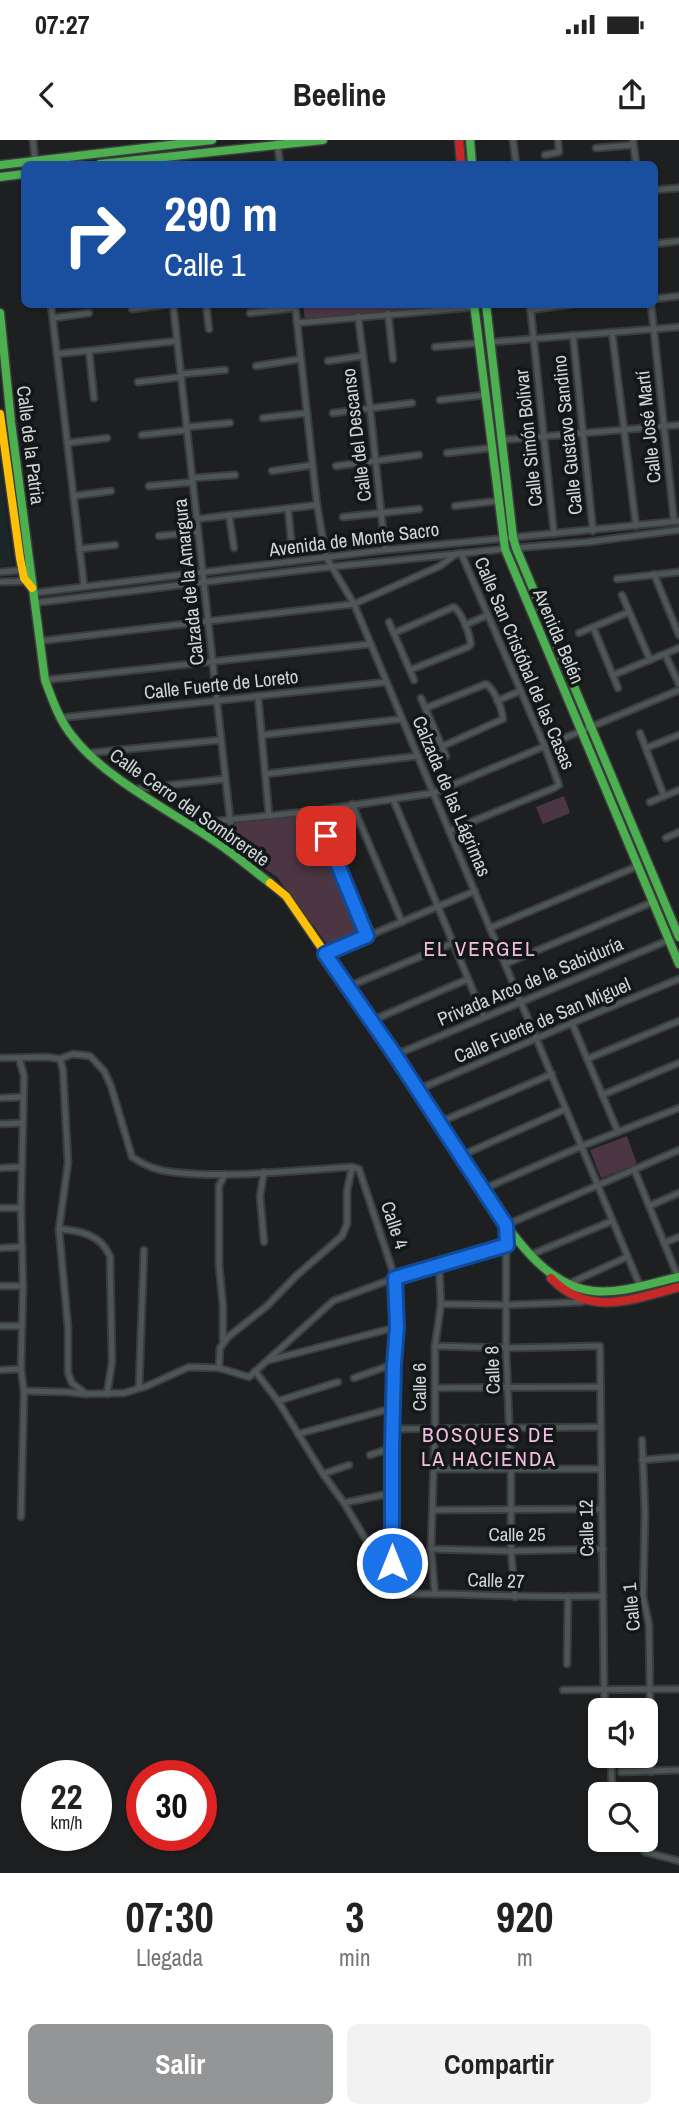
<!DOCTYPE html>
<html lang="es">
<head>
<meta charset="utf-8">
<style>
  body { margin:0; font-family:"Archivo Narrow",sans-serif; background:#f2f2f2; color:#222; height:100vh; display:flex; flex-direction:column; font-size:26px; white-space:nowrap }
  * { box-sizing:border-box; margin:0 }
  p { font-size:23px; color:#767676 }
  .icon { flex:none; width:38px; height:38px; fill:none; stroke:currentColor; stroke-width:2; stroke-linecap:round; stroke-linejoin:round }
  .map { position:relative; height:1733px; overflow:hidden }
  .drawer { display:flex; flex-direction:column; background:#fff; flex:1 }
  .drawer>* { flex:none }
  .top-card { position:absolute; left:21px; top:21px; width:637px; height:147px; border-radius:10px; box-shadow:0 2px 5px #0004; background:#1a4fa0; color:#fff; overflow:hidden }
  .buttons { position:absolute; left:588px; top:1558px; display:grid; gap:14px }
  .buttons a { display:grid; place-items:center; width:70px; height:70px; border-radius:10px; background:#fff; box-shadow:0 2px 5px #0004; font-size:35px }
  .speed { position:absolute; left:21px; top:1620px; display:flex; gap:14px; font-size:35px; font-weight:700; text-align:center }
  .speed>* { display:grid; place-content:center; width:91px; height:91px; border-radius:50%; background:#fff; box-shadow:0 2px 5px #0004; line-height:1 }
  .speed small { font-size:18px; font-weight:400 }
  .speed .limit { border:10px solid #d22; background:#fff; color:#111 }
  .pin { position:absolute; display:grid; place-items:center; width:60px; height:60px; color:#fff; margin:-30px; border-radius:14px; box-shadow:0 4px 10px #0006 }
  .me { position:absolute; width:77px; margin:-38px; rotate:0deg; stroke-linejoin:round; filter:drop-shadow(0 0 5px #0008) }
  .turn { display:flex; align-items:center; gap:24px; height:147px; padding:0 28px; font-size:32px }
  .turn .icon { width:91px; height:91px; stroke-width:2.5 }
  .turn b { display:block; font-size:49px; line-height:60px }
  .eta { display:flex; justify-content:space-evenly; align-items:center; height:119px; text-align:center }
  .eta b { font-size:42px; font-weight:800; line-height:49px }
  .button { display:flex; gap:14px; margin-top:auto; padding:14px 28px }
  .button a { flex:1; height:80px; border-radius:10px; background:#939597; color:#fff; font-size:28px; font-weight:800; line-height:80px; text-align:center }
  .button a+a { background:#f2f2f2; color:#222 }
  .status { display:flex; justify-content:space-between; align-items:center; height:49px; padding:0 35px; background:#fff; direction:ltr }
  .status svg { height:19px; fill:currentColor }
  header { display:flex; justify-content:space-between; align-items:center; height:91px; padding:0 28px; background:#fff; font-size:32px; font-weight:800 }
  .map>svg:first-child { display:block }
</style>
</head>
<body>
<div class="status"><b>07:27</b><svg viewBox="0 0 49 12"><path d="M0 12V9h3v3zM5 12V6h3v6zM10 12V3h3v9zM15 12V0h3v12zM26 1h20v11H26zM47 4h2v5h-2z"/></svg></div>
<header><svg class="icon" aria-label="back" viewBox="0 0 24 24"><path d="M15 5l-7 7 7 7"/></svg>Beeline<svg class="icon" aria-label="share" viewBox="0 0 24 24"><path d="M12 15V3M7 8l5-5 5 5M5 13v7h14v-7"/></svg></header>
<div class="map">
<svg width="679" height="1733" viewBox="0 0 679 1733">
  <rect width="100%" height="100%" fill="#1d1f21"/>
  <!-- built -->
  <path fill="#1c272a" d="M0,318L12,425L0,426Z"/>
  <!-- green -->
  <g fill="#4d3644">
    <path d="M303,164L467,165L305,180Z"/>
    <path d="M564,656L570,673L543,684L536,667Z"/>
    <path d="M311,674L362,794L330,808L277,737L201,685Z"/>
    <path d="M627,996L637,1024L601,1038L590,1010Z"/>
  </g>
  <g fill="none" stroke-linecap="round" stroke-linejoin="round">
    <defs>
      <g id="street">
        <path d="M33,0L35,21"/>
        <path d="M277,0L280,24"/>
        <path d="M513,0L516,24"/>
        <path d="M633,0L636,24"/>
        <path d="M596,8L633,5"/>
        <path d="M545,15L559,12L558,0"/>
        <path d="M654,50L679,48"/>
        <path d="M654,104L679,101"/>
        <path d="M654,159L679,156"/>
        <path d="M51,164L84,446"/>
        <path d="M173,164L234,715"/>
        <path d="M206,164L209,189"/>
        <path d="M295,164L317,365L326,417L354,464L640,1146"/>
        <path d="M530,164L554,394"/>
        <path d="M651,164L674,381"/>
        <path d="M132,169L171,164"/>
        <path d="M530,170L572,164"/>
        <path d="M250,173L295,168"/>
        <path d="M388,173L393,219"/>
        <path d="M358,176L370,268L385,410"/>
        <path d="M53,178L89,173"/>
        <path d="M297,183L474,167"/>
        <path d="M612,192L636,386"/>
        <path d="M573,195L593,391"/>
        <path d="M492,202L679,187"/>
        <path d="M435,207L479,203"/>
        <path d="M89,211L94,258"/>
        <path d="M57,214L177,201"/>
        <path d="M328,221L362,216"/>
        <path d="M256,226L301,219"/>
        <path d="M181,234L225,230"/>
        <path d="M138,242L181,237"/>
        <path d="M440,260L485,255"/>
        <path d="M333,273L412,263"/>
        <path d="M263,278L307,273"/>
        <path d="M187,287L230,283"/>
        <path d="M142,295L187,290"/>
        <path d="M502,300L679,285"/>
        <path d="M67,303L107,298"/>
        <path d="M447,313L491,308"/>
        <path d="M336,326L419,315"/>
        <path d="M272,331L313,325"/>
        <path d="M193,338L235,335"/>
        <path d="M149,346L193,342"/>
        <path d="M73,356L111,351"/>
        <path d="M455,366L497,361"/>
        <path d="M288,368L291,399"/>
        <path d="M229,375L234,408"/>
        <path d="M343,377L419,369"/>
        <path d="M197,379L317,365"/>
        <path d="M159,396L198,392"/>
        <path d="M515,408L588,402L679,390"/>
        <path d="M79,409L115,405"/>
        <path d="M0,432L25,430"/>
        <path d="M654,434L679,495"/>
        <path d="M617,439L679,432"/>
        <path d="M0,442L28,441"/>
        <path d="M33,453L385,410L679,381"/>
        <path d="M622,455L650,520"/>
        <path d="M34,463L320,428L505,409"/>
        <path d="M389,482L414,540"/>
        <path d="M465,485L488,475"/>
        <path d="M593,487L618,548"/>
        <path d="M394,493L454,467C463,475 469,492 471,504L468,507L410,530"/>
        <path d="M579,493L629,472"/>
        <path d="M40,501L354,464L440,426L456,414"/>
        <path d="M665,514L679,544"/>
        <path d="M613,535L679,508"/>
        <path d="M45,540L371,504"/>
        <path d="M258,556L269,676"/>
        <path d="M421,558L446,616"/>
        <path d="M497,561L520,551"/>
        <path d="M426,568L486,544C495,550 502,568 503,579L443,606"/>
        <path d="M59,578L387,542"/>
        <path d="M640,593L664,656"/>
        <path d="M262,595L402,579"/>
        <path d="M646,608L679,595"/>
        <path d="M88,613L221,600"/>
        <path d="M265,634L418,616"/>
        <path d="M135,649L225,639"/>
        <path d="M393,659L484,877"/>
        <path d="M650,662L679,650"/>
        <path d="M352,664L402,782"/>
        <path d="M315,671L367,796"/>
        <path d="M188,684L315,671L433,653L679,550"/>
        <path d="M449,691L554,648L559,645L545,607L461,413"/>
        <path d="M666,698L679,692"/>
        <path d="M490,788L638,726"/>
        <path d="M325,814L475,751"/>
        <path d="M505,824L653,762"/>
        <path d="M347,847L453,803"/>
        <path d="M371,881L468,839"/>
        <path d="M572,883L618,992"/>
        <path d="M395,915L669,800"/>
        <path d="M0,918L47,917L60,919L73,914L90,916L104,931L111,946L132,1017C144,1025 158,1031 172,1032C231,1039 293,1030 352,1027L359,1029L395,1138L397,1177L392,1308V1446"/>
        <path d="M19,918L24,936L21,1068L23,1146L21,1229L24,1251L21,1377"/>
        <path d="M60,919L63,930L68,1023L59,1089L68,1188V1233L72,1243L86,1254"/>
        <path d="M587,919L679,881"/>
        <path d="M417,950L572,883L679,839"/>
        <path d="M602,955L679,923"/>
        <path d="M0,958L23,957"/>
        <path d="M438,983L552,934"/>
        <path d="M0,984L23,983"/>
        <path d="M460,1016L566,969"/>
        <path d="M0,1028L22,1027"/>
        <path d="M634,1029L678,1137"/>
        <path d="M264,1032L260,1056L264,1102"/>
        <path d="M481,1050L582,1006L679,968"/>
        <path d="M649,1066L679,1053"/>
        <path d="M0,1068H21"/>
        <path d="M59,1089C81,1091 100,1094 110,1116L112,1222L107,1254"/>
        <path d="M664,1103L679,1097"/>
        <path d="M0,1108L22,1107"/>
        <path d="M530,1115L612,1081"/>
        <path d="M568,1144L627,1117"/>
        <path d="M0,1146H23"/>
        <path d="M441,1164L506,1165L582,1162"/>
        <path d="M0,1186H21"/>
        <path d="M223,1201V1166L219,1125V1046L225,1034"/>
        <path d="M435,1206L506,1208L600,1206L604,1550L606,1570"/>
        <path d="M270,1220L397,1187"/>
        <path d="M219,1228L220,1208L228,1197L267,1166L296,1136L342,1096L347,1084V1051L352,1027"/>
        <path d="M0,1230L21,1229"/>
        <path d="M255,1231L278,1261L323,1334L344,1363L397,1452C415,1455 433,1454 451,1454C502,1456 552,1457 603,1456"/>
        <path d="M354,1238L394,1224"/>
        <path d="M139,1248L144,1110"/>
        <path d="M435,1248L599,1247"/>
        <path d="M24,1251L67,1252L86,1254L124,1253L147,1246L189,1227L219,1228L249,1237L333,1161L395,1138L507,1105"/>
        <path d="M278,1261L338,1242"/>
        <path d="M394,1289L600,1287"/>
        <path d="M298,1294L393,1268"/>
        <path d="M642,1300L645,1373L643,1456L649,1485L651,1632"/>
        <path d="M370,1315L392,1308"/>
        <path d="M642,1320L679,1317"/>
        <path d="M434,1329H600"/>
        <path d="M323,1334L349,1325"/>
        <path d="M344,1363L392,1353"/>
        <path d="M433,1370L602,1369"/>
        <path d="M431,1409L511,1411L603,1409"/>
        <path d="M435,1454L431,1409L435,1288V1206L441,1164L439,1124"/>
        <path d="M515,1457L511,1411V1330L506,1208V1085L679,1010"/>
        <path d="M567,1524L568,1456"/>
        <path d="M563,1550L679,1549"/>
        <path d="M611,1615L612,1654"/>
        <path d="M621,1632L679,1630"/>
        <path d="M639,1699L645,1712L679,1721"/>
      </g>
      <g id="fast">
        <path d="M470,0L472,24"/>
        <path d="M100,24L323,0"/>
        <path d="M0,25L212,0"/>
        <path d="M0,37L24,34"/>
        <path d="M474,164L505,409L679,824"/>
        <path d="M486,164L513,397L516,408L679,797"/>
        <path d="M0,173L11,282L45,540C53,561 59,580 73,597C105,638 167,669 210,698C231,711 250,728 270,743"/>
        <path d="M491,1065C516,1099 547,1146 593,1151C622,1154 651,1143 679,1137"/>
      </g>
      <g id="slow">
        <path d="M0,274L20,418L24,438L32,448"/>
        <path d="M270,743L286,756L395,915L491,1065"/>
      </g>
      <g id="jam">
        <path d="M459,0L461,24"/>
        <path d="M551,1138C589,1178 633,1159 679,1147"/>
      </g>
    </defs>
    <!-- street casing -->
    <use href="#street" stroke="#3b3c3d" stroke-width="9"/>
    <!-- fast casing -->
    <use href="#fast" stroke="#3b3c3d" stroke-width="11"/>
    <!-- slow casing -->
    <use href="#slow" stroke="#3b3c3d" stroke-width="11"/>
    <!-- jam casing -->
    <use href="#jam" stroke="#3b3c3d" stroke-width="11"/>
    <!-- street -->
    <use href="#street" stroke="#4d5557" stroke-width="5"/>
    <!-- fast -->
    <use href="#fast" stroke="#4caf50" stroke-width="8"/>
    <!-- slow -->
    <use href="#slow" stroke="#ffc107" stroke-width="8"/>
    <!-- jam -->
    <use href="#jam" stroke="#c62828" stroke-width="8"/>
  </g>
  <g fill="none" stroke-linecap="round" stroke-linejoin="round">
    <defs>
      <path id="route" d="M326,696L367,796L325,814L395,915L506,1085L507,1105L395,1138L397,1187L394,1224L392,1308V1423"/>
    </defs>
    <!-- route casing -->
    <use href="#route" stroke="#114b97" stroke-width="18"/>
    <!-- route -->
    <use href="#route" stroke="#1a73e8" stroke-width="12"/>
  </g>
  <g text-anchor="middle" stroke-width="7" stroke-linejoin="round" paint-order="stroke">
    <!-- street labels -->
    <g font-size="19" fill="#d2d5d6" stroke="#121718">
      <text transform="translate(648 287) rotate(-96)" y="7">Calle José Martí</text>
      <text transform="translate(356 295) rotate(-97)" y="7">Calle del Descanso</text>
      <text transform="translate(567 295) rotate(-96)" y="7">Calle Gustavo Sandino</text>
      <text transform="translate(528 298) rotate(-96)" y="7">Calle Simón Bolívar</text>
      <text transform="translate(31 305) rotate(83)" y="7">Calle de la Patria</text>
      <text transform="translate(354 399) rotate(-7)" y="7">Avenida de Monte Sacro</text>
      <text transform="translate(188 442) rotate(-96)" y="7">Calzada de la Amargura</text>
      <text transform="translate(559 496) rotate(67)" y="7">Avenida Belén</text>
      <text transform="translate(525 523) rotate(67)" y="7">Calle San Cristóbal de las Casas</text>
      <text transform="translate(221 544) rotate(-6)" y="7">Calle Fuerte de Loreto</text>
      <text transform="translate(452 656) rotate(67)" y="7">Calzada de las Lágrimas</text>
      <text transform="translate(190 667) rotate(35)" y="7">Calle Cerro del Sombrerete</text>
      <text transform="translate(530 841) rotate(-23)" y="7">Privada Arco de la Sabiduría</text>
      <text transform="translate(542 880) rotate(-23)" y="7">Calle Fuerte de San Miguel</text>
      <text transform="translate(395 1085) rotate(72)" y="7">Calle 4</text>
      <text transform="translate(492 1230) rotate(-92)" y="7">Calle 8</text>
      <text transform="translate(419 1247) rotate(-90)" y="7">Calle 6</text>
      <text transform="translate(586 1388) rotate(-91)" y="7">Calle 12</text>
      <text x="517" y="1401">Calle 25</text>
      <text transform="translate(496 1440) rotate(2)" y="7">Calle 27</text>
      <text transform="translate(631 1467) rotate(-95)" y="7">Calle 1</text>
    </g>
    <!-- neighbourhood labels -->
    <g font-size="21" letter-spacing="2" fill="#f7bde0" stroke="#121718">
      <text x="480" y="816">EL VERGEL</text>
      <text x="489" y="1302">BOSQUES DE<tspan x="489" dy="24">LA HACIENDA</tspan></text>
    </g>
  </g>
</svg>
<div class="buttons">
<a><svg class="icon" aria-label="sound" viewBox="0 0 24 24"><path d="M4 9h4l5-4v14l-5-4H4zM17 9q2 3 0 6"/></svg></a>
<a><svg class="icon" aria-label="search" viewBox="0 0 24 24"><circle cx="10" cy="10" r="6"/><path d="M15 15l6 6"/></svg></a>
</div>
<div class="speed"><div>22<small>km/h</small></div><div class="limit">30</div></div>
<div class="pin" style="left:326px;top:696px;background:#d93025"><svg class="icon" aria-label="arrive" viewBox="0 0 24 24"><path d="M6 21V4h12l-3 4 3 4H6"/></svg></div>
<svg class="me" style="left:392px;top:1423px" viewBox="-20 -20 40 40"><circle r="17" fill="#1a73e8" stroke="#fff" stroke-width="3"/><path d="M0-11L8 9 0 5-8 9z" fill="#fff"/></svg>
<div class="top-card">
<div class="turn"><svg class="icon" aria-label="right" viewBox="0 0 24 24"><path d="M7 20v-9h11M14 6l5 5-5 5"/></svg><div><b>290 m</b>Calle 1</div></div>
</div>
</div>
<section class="drawer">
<div class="eta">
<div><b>07:30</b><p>Llegada</p></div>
<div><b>3</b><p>min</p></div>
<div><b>920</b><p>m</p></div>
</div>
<div class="button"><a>Salir</a><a>Compartir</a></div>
</section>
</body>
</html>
